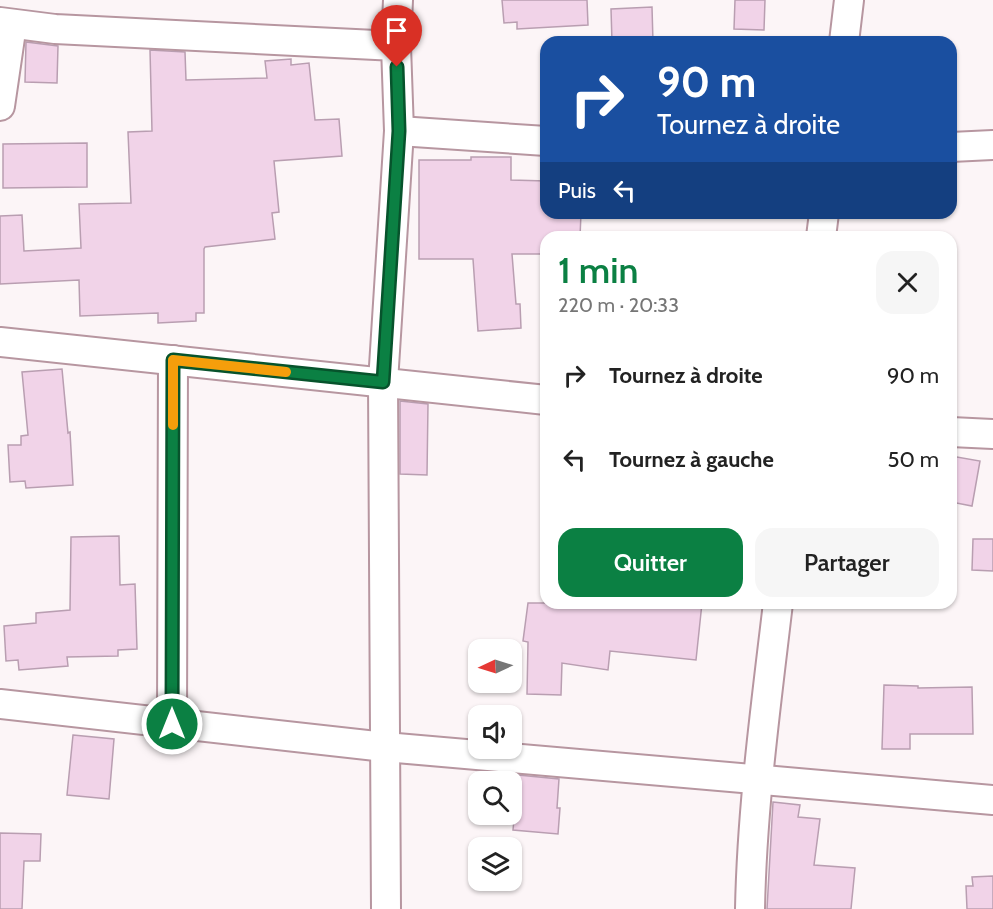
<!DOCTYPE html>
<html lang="fr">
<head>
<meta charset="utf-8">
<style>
  body { margin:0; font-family:Cabin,sans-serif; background:#f6f6f6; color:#222; height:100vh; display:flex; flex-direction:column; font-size:22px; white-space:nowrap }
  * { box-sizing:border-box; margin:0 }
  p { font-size:20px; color:#767676 }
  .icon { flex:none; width:33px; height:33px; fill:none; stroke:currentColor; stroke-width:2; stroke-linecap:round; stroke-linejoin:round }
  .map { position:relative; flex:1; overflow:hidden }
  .details { position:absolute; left:540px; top:231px; width:417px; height:378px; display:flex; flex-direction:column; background:#fff; border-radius:18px; box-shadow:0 2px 4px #0004 }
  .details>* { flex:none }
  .hud { position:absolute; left:540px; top:36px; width:417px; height:183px; border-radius:18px; box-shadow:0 2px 4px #0004; background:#1a4fa0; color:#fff; overflow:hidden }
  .needle { width:39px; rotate:266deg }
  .controls { position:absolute; left:468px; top:639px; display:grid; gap:12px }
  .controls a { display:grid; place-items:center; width:54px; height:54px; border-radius:12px; background:#fff; box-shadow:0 2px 4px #0004; font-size:30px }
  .pin { position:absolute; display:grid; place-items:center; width:51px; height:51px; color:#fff; margin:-62px -26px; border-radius:50% 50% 50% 0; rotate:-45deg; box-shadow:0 0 6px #0007 }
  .pin .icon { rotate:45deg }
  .me { position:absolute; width:66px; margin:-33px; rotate:0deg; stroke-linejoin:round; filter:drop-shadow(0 0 4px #0008) }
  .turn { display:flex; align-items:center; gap:21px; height:126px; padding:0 18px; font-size:27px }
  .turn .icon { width:78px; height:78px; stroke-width:2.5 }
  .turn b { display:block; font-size:42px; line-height:51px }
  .then { display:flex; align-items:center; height:57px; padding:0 18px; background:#0003; gap:12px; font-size:22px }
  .round { display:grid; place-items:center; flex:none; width:63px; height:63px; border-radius:18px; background:#f6f6f6 }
  .overview { display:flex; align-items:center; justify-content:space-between; height:102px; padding:0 18px }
  h1 { font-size:36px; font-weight:600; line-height:45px; color:#0b8043 }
  .cta { display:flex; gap:12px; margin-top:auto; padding:12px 18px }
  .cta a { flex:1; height:69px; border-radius:18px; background:#0b8043; color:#fff; font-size:24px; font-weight:600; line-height:69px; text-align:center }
  .cta a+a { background:#f6f6f6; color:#222 }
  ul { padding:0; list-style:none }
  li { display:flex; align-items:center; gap:18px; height:84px; padding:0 18px }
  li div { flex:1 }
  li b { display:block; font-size:22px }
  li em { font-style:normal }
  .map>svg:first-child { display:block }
</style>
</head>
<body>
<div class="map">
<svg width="993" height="909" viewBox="0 0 993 909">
  <rect width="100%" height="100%" fill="#fcf5f7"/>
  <!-- building -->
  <g fill="#f1d3e8" stroke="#b99eb1" stroke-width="1.5">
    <path d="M502,0H587L588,25L517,29V22L504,23Z"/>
    <path d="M735,0H765L764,30L734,29Z"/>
    <path d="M652,7L653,42H612L611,9Z"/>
    <path d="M26,42L58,46L57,83L25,82Z"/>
    <path d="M150,50L185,52L186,80L267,78L265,61L291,59V65L309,63L315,120L339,119L342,156L274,161L279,212L272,213L275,239L205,247L204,249V313H196V321L158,323V313L80,316L79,280L0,284V216L22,215L24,251L81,248L79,204L131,203L128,132L152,131Z"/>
    <path d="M87,143V187L3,188V144Z"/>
    <path d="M471,157H511V180L546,181V213H581L580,237H546V254H512L516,304H520L521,328L478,331L473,259H419V160H471Z"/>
    <path d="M62,369L68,433L70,432L73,485L26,488L25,481L10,482L8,445H21V436L28,435L22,372Z"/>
    <path d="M400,401L428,404L427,475L400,474Z"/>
    <path d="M951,456L980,461L972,506L951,502Z"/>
    <path d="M119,536L120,585L135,584L137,649L118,650V656L67,657L68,666L19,670L18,660L6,661L4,626L36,623V613L70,610L71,537Z"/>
    <path d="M973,539H993V571L972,570Z"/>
    <path d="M528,603H702L696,660L610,651L608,670L562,663L561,695L527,694L528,642L523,641Z"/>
    <path d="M884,685L918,686V688L972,687L973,734H910V749H882Z"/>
    <path d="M73,735L114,739L109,799L67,795Z"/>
    <path d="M518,775L559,779L557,808H560L558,834L513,830Z"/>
    <path d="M773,802L800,805L798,817L820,819L814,865L855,868L851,909H767Z"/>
    <path d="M0,833L41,834L40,861H24L22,909H0Z"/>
    <path d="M993,876V909H967L966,886H973L972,877Z"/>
  </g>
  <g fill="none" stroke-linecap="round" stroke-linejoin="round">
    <defs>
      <g id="minor">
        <path d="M0,22L55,29L396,46"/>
        <path d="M844,42L849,0"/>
        <path d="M0,106L12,24"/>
        <path d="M399,131L546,141"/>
        <path d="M951,147L993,145"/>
        <path d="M821,237L824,213"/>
        <path d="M0,342L546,400"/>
        <path d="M951,432L993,434"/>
        <path d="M0,704L385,747L993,800"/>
        <path d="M172,724L173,360"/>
        <path d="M386,909L383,382L399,131L396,46L398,0"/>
        <path d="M750,909C752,807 766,705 778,603"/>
      </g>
    </defs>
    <!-- minor casing -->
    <use href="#minor" stroke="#b796a0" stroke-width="32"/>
    <!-- minor -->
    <use href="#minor" stroke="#fff" stroke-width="28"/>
  </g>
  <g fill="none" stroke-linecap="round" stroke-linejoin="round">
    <defs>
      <path id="route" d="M172,724L173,360L383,382L399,131L397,67"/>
    </defs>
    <!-- route casing -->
    <use href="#route" stroke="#07532c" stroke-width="15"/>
    <!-- route -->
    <use href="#route" stroke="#0b8043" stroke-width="10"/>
    <!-- slow -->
    <path stroke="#f59e0b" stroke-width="10" d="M173,425V360L286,372"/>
  </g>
</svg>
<div class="controls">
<a><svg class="needle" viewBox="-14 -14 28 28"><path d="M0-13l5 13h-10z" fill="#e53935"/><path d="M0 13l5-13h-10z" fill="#767676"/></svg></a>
<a><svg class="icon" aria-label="sound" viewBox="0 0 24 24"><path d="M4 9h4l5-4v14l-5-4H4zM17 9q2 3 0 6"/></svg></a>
<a><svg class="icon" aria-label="search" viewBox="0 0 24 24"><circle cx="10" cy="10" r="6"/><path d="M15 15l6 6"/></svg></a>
<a><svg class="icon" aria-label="layers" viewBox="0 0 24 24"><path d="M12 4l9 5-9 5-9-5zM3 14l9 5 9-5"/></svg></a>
</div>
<div class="pin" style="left:397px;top:67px;background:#d93025"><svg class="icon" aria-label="arrive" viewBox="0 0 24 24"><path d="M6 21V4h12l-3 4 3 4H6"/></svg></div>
<svg class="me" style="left:172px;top:724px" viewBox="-20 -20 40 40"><circle r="17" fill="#0b8043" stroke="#fff" stroke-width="3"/><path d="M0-11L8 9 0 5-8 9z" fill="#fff"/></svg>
<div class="hud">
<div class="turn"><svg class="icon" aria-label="right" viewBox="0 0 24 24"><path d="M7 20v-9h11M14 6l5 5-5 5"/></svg><div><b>90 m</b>Tournez à droite</div></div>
<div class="then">Puis<svg class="icon" aria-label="left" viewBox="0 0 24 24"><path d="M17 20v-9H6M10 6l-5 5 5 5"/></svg></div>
</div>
<section class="details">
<div class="overview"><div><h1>1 min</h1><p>220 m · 20:33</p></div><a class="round"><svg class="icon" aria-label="close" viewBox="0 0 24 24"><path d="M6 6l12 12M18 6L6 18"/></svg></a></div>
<ul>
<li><svg class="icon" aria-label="right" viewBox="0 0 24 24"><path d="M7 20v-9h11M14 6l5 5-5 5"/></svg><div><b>Tournez à droite</b></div><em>90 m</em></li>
<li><svg class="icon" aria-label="left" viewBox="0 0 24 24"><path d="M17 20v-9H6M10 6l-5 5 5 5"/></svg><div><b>Tournez à gauche</b></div><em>50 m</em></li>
</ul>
<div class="cta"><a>Quitter</a><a>Partager</a></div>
</section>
</div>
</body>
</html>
